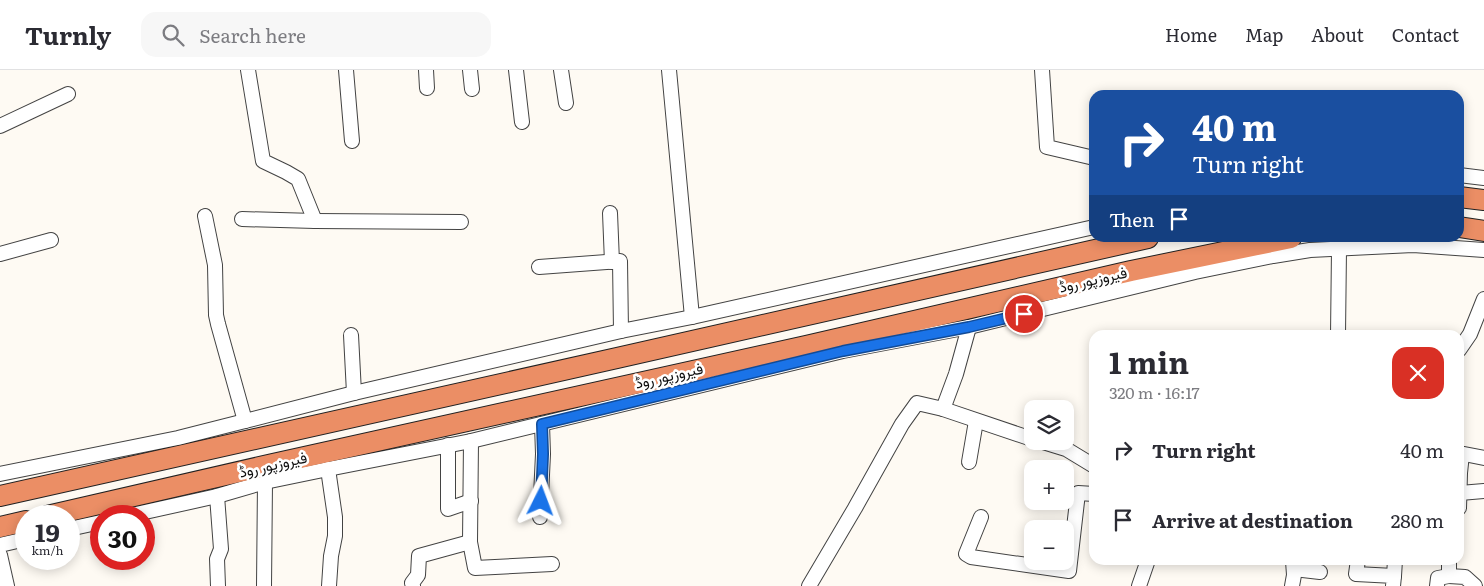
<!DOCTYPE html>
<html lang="en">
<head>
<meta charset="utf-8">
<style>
  body { margin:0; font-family:Literata,Vazirmatn,serif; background:#f7f7f7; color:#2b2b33; height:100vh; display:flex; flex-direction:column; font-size:19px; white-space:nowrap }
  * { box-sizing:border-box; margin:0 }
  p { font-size:16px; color:#7c7c81 }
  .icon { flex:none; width:28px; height:28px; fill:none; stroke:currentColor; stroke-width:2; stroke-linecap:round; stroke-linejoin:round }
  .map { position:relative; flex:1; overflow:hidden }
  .sheet { position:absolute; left:1089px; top:260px; width:375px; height:235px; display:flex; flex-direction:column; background:#fff; border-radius:15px; box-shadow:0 2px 12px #0003 }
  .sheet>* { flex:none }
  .hud { position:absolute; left:1089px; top:20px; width:375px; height:152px; border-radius:15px; box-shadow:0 2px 12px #0003; background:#1a4fa0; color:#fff; overflow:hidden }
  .tools { position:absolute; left:1024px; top:330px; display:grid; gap:10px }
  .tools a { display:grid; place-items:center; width:50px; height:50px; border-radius:10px; background:#fff; box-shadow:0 2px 12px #0003; font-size:25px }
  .speed { position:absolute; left:15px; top:435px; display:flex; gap:10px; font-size:25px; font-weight:700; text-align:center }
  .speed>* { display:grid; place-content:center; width:65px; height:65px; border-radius:50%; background:#fff; box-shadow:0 2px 12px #0003; line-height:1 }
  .speed small { font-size:12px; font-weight:400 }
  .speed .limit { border:8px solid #d22; background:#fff; color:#111 }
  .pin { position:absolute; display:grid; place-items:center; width:42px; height:42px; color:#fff; margin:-21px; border:2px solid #fff; border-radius:50%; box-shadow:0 1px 5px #0007 }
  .me { position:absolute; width:55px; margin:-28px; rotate:3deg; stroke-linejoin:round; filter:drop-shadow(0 0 4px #0008) }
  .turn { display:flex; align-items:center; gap:18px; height:105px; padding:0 20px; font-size:22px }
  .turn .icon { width:65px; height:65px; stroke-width:2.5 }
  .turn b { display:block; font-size:35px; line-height:42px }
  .then { display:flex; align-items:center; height:48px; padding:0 20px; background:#0003; gap:10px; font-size:19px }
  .round { display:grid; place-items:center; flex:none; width:52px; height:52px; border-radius:15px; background:#f7f7f7 }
  .overview { display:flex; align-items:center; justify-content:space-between; height:85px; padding:0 20px }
  h1 { font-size:30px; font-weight:700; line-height:38px }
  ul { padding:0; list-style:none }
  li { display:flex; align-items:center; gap:15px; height:70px; padding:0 20px }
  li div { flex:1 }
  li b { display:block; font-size:19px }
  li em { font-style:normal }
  header { display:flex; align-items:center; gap:30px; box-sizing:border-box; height:70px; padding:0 25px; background:#fff; border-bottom:1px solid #e1e1e2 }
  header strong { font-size:24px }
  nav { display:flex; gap:28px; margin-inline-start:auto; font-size:18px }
  .search { width:350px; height:45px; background:#f7f7f7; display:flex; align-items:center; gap:12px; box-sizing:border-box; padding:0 18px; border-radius:15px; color:#7c7c81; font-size:19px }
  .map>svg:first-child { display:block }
</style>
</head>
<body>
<header>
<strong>Turnly</strong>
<div class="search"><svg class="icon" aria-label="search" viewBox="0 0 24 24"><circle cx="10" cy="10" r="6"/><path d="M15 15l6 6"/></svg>Search here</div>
<nav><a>Home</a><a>Map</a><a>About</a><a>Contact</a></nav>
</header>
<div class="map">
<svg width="1484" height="516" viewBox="0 0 1484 516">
  <rect width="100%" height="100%" fill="#fefaf3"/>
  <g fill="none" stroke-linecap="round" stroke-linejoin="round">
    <defs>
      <g id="minor">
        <path d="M248,0L263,91L286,102L298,109L315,151"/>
        <path d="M346,0L352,71"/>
        <path d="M426,0L427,18"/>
        <path d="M470,0L472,19"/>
        <path d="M516,0L522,52"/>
        <path d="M561,0L566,33"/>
        <path d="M669,0L692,247"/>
        <path d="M1042,0L1047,77L1094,88"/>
        <path d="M0,56L68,24"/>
        <path d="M1459,105L1484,108"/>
        <path d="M610,143L612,192"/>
        <path d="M205,146L215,195L216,245L218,254L245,351"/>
        <path d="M242,149L315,151L461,152"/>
        <path d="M0,184L51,170"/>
        <path d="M539,197L620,191L621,261"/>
        <path d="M351,265L354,323"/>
        <path d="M1338,265L1339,179"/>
        <path d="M1459,280L1470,264L1484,229"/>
        <path d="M943,339L956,304L969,257"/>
        <path d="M471,371L470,472L475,498L552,494"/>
        <path d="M1040,371L1066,379L1094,396"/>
        <path d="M448,375V439L471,431"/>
        <path d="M1459,383L1484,388"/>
        <path d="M969,392L976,351"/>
        <path d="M328,399L335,447V466L331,486L329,516"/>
        <path d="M0,404L178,368L245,351L354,323L621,261L692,247L1094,157"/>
        <path d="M1460,423L1484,421"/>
        <path d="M217,426L221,479L217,489L218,516"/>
        <path d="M1459,438L1460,403L1462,384"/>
        <path d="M127,446L217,426L265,412L328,399L471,371L843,281L969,257L1195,202L1273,186L1310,180L1413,175L1484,180"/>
        <path d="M540,447L543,384L542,354"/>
        <path d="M981,447L966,484L971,487L1069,501L1078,423L1094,424"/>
        <path d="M69,459L101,452"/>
        <path d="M0,475L26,469"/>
        <path d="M0,485L7,516"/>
        <path d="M1358,490L1356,504L1394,506L1393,516"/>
        <path d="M1449,490V506L1465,507L1475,516"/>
        <path d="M1294,499L1320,502"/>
        <path d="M1394,506L1395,490"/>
        <path d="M264,516L265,412"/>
        <path d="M413,516L412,513L418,505L419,486L470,472"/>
        <path d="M809,516L855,438L902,354L917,333L943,339L1032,369"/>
        <path d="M1139,516L1148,490"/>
        <path d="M1292,516L1294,505L1293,491"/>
        <path d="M1437,516L1438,508L1449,506"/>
      </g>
      <g id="highway">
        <path d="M1459,127L1484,130"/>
        <path d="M1459,157L1484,161"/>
        <path d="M0,426L617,288L1148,168"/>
        <path d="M47,446L273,394L806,276L1131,201L1291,168"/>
        <path d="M0,457L26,451"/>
      </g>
    </defs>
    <!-- minor casing -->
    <use href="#minor" stroke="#434343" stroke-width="16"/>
    <!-- highway casing -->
    <use href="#highway" stroke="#212121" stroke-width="22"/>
    <!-- minor -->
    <use href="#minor" stroke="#fff" stroke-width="14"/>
    <!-- highway -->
    <use href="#highway" stroke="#eb8e65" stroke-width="20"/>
  </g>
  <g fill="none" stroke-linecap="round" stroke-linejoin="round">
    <defs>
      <path id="route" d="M541,431L543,384L542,354L843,281L969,257L1024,244"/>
    </defs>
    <!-- route casing -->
    <use href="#route" stroke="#114b97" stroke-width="12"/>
    <!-- route -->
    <use href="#route" stroke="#1a73e8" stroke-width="9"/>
  </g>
  <g text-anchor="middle" stroke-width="5" stroke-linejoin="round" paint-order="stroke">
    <!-- street labels -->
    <g font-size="15" fill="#101010" stroke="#fff">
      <text transform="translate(1093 210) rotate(-13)" y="5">فیروزپور روڈ</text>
      <text transform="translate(669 306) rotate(-13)" y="5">فیروزپور روڈ</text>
      <text transform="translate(273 395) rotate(-13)" y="5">فیروزپور روڈ</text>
    </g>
  </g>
</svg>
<div class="tools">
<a><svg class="icon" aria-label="layers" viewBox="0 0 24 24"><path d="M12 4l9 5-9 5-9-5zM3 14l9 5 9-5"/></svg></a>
<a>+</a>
<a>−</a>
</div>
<div class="speed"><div>19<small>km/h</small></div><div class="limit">30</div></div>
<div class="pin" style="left:1024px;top:244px;background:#d93025"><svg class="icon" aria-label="arrive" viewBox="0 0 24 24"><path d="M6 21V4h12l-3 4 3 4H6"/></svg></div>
<svg class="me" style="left:541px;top:431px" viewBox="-20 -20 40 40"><path d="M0-17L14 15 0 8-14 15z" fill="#1a73e8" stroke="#fff" stroke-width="4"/></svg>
<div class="hud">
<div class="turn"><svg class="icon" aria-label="right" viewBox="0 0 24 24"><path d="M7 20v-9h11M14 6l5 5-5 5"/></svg><div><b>40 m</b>Turn right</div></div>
<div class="then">Then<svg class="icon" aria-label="arrive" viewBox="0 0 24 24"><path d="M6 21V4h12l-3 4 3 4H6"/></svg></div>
</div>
<section class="sheet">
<div class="overview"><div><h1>1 min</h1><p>320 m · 16:17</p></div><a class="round" style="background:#d93025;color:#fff"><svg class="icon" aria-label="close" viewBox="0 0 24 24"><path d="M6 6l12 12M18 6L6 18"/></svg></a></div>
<ul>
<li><svg class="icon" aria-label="right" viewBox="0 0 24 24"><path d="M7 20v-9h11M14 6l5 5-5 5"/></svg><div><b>Turn right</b></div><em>40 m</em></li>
<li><svg class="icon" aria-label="arrive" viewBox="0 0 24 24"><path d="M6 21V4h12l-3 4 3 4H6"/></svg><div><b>Arrive at destination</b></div><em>280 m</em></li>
</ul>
</section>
</div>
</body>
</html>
